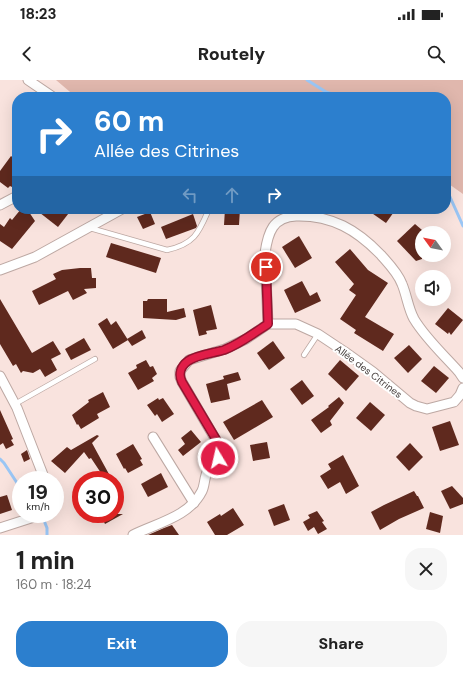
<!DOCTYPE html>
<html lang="en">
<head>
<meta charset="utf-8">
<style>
  body { margin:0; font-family:"DM Sans",sans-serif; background:#f6f6f6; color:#222; height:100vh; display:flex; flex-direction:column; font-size:15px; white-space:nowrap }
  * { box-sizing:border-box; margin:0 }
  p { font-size:13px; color:#767676 }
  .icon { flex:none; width:22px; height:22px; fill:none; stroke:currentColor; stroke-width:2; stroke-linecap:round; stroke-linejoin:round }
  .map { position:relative; height:455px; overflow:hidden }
  .details { display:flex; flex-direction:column; background:#fff; flex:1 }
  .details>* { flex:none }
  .hud { position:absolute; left:12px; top:12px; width:439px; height:122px; border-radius:16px; box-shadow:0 4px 16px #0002; background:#2c7fce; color:#fff; overflow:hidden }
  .needle { width:26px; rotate:303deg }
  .controls { position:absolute; left:415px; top:146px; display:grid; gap:8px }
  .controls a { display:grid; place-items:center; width:36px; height:36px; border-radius:50%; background:#fff; box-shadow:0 4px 16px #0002; font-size:20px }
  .speed { position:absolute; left:12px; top:391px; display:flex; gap:8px; font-size:20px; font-weight:700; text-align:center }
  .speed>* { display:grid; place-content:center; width:52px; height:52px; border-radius:50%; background:#fff; box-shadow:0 4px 16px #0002; line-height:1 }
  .speed small { font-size:10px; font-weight:400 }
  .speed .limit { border:6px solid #d22; background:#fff; color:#111 }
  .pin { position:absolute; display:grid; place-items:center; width:34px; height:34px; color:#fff; margin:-17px; border:2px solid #fff; border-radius:50%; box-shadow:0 1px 4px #0007 }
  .me { position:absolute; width:44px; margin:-22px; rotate:351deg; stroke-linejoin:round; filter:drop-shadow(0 0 3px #0008) }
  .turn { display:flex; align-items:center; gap:14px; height:84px; padding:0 16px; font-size:18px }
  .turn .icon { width:52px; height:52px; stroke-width:2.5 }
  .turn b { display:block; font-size:28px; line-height:34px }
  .lanes { display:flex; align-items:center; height:38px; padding:0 16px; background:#0003; justify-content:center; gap:20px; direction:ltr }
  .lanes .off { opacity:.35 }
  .round { display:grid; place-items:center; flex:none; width:42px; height:42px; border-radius:16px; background:#f6f6f6 }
  .head { display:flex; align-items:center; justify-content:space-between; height:68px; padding:0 16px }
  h1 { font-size:24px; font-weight:800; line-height:30px }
  .primary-button { display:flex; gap:8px; margin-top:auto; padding:8px 16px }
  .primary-button a { flex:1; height:46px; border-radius:16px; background:#2c7fce; color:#fff; font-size:16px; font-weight:800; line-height:46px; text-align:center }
  .primary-button a+a { background:#f6f6f6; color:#222 }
  .status { display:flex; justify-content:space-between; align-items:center; height:28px; padding:0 20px; background:#fff; direction:ltr }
  .status svg { height:11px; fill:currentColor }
  header { display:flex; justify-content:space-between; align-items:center; height:52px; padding:0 16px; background:#fff; font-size:18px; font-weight:800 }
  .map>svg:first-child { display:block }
</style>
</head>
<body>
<div class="status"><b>18:23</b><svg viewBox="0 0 49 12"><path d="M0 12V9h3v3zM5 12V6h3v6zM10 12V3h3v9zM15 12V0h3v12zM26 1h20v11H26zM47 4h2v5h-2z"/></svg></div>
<header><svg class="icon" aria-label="back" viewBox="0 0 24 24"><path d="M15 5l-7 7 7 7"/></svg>Routely<svg class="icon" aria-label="search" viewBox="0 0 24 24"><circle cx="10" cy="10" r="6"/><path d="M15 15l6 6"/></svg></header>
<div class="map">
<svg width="463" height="455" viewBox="0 0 463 455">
  <rect width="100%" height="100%" fill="#f9e3de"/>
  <!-- green -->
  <path fill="#e0b7ad" d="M56,0H463V114L446,102V17H76Z"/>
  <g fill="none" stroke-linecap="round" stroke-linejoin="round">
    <!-- stream -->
    <g stroke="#9ac6f5" stroke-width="3">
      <path d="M307,0L326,12L341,17"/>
      <path d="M446,108L463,146"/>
      <path d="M0,379L4,383L21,409"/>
      <path d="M43,438L47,448V455"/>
    </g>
  </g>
  <!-- building -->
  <g fill="#5f291e">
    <path d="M11,76L17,81V99L12,107L10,106L8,108L0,102V91Z"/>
    <path d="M21,129H27L35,141L12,169L0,161V144L4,147L10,138L12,140Z"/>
    <path d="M35,129H72L58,147Z"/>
    <path d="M225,129H240L239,145H224Z"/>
    <path d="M366,129H396L386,143Z"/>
    <path d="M150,132L155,144L143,149L137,137Z"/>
    <path d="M193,134L197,146L196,148L166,159L161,147Z"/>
    <path d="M415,144L422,150V179L416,181L397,161Z"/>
    <path d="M299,156L312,178L295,188L282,167Z"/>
    <path d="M111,163L161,178L156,193L106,177Z"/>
    <path d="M350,169L368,190L388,203L365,237L394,254L383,271L354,253L356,250L340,239L356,215L349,210L354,204L335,182Z"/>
    <path d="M80,188H91L92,198H96V208L84,209L87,213L73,220L68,211L39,225L32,211L56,199L53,194L62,190Z"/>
    <path d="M302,201L310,216L317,212L321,221L295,233L284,210Z"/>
    <path d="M0,219L32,273L53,261L61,274L51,279L57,290L45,297L40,289L33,293L23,291L21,293L16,284L13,286L0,264Z"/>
    <path d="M148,219H167V232L184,228L186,237L176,240L143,238V221H147Z"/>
    <path d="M211,225L217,249L206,251L207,254L199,256L193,230Z"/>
    <path d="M448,228L463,240L451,255L449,252L448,254L435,244Z"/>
    <path d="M107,238L111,245L116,241L128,260L113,269L98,244Z"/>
    <path d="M142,250L146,258L132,266L127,259Z"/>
    <path d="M84,258L91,270L71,280L65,269Z"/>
    <path d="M273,261L285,278L269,290L257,273Z"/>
    <path d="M409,265L422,279L408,293L394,278Z"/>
    <path d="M146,280L150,287L153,286L157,294L152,298L154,301L138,310L128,293L137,288L136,285Z"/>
    <path d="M340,280L359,296L346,311L328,294Z"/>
    <path d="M434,286L449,298L436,313L421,301Z"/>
    <path d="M238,292L241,300L227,304L230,319L211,323L206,304L224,299L223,296Z"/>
    <path d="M302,300L314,316L302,325L290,309Z"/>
    <path d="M103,312L110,327L97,334L99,338L81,349L78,344L77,345L72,335L89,322L88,320Z"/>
    <path d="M339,317L344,323L330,341L332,345L321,353L311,340L329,327L328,326Z"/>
    <path d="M158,318L159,320L163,318L174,334L162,342L157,334L155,336L147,325Z"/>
    <path d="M262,320L273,337L234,360L223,342Z"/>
    <path d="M370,322L385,335L371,351L356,338Z"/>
    <path d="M0,330L13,359L11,360L14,365L6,369L3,363L0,365Z"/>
    <path d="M450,341L459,365L440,371L432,347Z"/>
    <path d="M191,350L201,362L183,376L178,370L185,364L181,358Z"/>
    <path d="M97,355L99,356L92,363L110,396L105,399L91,378L89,379L84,372L65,393L51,381L67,367L71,370Z"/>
    <path d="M267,362L270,378L253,381L250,365Z"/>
    <path d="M410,363L423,377L409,391L396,377Z"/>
    <path d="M133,364L142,379L140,380L143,385L128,393L125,388L124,389L116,374Z"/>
    <path d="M27,370L30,379L24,382L21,374Z"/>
    <path d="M343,375L359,406L346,414L340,402L328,409L320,396L331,389L328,384Z"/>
    <path d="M161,393L168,407L148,417L141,404Z"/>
    <path d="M452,406L463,418V424L450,429L441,411Z"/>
    <path d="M414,411L417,416H418L424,428L399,439L380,450L371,432L384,425Z"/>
    <path d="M7,415L12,430L0,434V417Z"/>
    <path d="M284,424L290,440L274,446L268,430Z"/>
    <path d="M233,428L244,445L227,455H215L207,442L220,434L221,436Z"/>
    <path d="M317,431L324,441L322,442L327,449L318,454L314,447L308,451L303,442L310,438L308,435Z"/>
    <path d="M430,432L443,436L440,453L426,449Z"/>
    <path d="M100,434H123L105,444Z"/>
    <path d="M172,445L179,455H148L164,448Z"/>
  </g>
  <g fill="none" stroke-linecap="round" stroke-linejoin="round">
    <defs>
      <g id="lane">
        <path d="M90,148L167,170C195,164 199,152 209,129"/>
        <path d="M304,275L318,254"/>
        <path d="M15,324L95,279"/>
      </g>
      <g id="street">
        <path d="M28,0L53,17"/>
        <path d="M0,125L17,116"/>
        <path d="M0,190L35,177L122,129"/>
        <path d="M268,244L265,173C268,152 273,137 296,136C332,135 357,150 381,175C389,184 398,193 402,204C407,216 408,228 414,239C426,259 444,275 459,292L463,298"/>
        <path d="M0,296L17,328L45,400"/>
        <path d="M153,357L194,423"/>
        <path d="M0,448L31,438L37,434"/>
        <path d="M133,455C157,443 189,437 202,411C205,405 204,397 208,390C212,382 222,377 220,367L182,302L180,297V291L189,280L225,269L246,259L268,244H296L318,254L345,272L373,292L410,323L416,326L427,329L454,322L460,315L463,308"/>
      </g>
    </defs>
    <!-- lane casing -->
    <use href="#lane" stroke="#bda8a3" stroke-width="6"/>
    <!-- street casing -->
    <use href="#street" stroke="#bda8a3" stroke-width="11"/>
    <!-- lane -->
    <use href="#lane" stroke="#fff" stroke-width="4.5"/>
    <!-- street -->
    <use href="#street" stroke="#fff" stroke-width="9"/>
  </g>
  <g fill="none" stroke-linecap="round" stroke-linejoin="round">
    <defs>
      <path id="route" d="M218,378L220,370V366L182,302C178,294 181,286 188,281C196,275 214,273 224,270C240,264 254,253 268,244L266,187"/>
    </defs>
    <!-- route casing -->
    <use href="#route" stroke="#92132f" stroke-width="10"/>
    <!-- route -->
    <use href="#route" stroke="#e11d48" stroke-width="7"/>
  </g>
  <g text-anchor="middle" stroke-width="4" stroke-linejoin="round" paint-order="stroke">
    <!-- street labels -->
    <g font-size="10" fill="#433b39" stroke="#fff">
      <text transform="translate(369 291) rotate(37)" y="4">Allée des Citrines</text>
    </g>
  </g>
</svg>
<div class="controls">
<a><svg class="needle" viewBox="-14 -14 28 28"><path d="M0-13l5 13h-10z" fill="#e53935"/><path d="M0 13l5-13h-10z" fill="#767676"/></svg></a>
<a><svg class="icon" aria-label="sound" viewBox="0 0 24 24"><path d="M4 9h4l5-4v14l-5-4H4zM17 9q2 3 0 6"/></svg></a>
</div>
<div class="speed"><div>19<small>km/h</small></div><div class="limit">30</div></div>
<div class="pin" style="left:266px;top:187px;background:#d93025"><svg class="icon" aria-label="arrive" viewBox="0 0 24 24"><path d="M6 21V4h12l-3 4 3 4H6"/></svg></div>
<svg class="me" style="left:218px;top:378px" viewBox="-20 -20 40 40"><circle r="17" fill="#e11d48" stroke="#fff" stroke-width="3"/><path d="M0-11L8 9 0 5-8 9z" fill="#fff"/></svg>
<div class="hud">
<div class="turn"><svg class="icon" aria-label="right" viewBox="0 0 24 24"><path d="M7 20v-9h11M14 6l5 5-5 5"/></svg><div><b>60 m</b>Allée des Citrines</div></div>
<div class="lanes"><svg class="icon off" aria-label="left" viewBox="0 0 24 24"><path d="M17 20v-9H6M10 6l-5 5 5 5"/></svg><svg class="icon off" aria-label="ahead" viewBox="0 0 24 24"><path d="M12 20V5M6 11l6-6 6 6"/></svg><svg class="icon" aria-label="right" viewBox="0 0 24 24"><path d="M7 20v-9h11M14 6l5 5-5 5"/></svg></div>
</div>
</div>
<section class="details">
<div class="head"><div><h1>1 min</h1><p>160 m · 18:24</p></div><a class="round"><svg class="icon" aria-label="close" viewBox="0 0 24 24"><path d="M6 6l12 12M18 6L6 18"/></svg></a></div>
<div class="primary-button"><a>Exit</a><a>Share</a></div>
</section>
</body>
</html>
